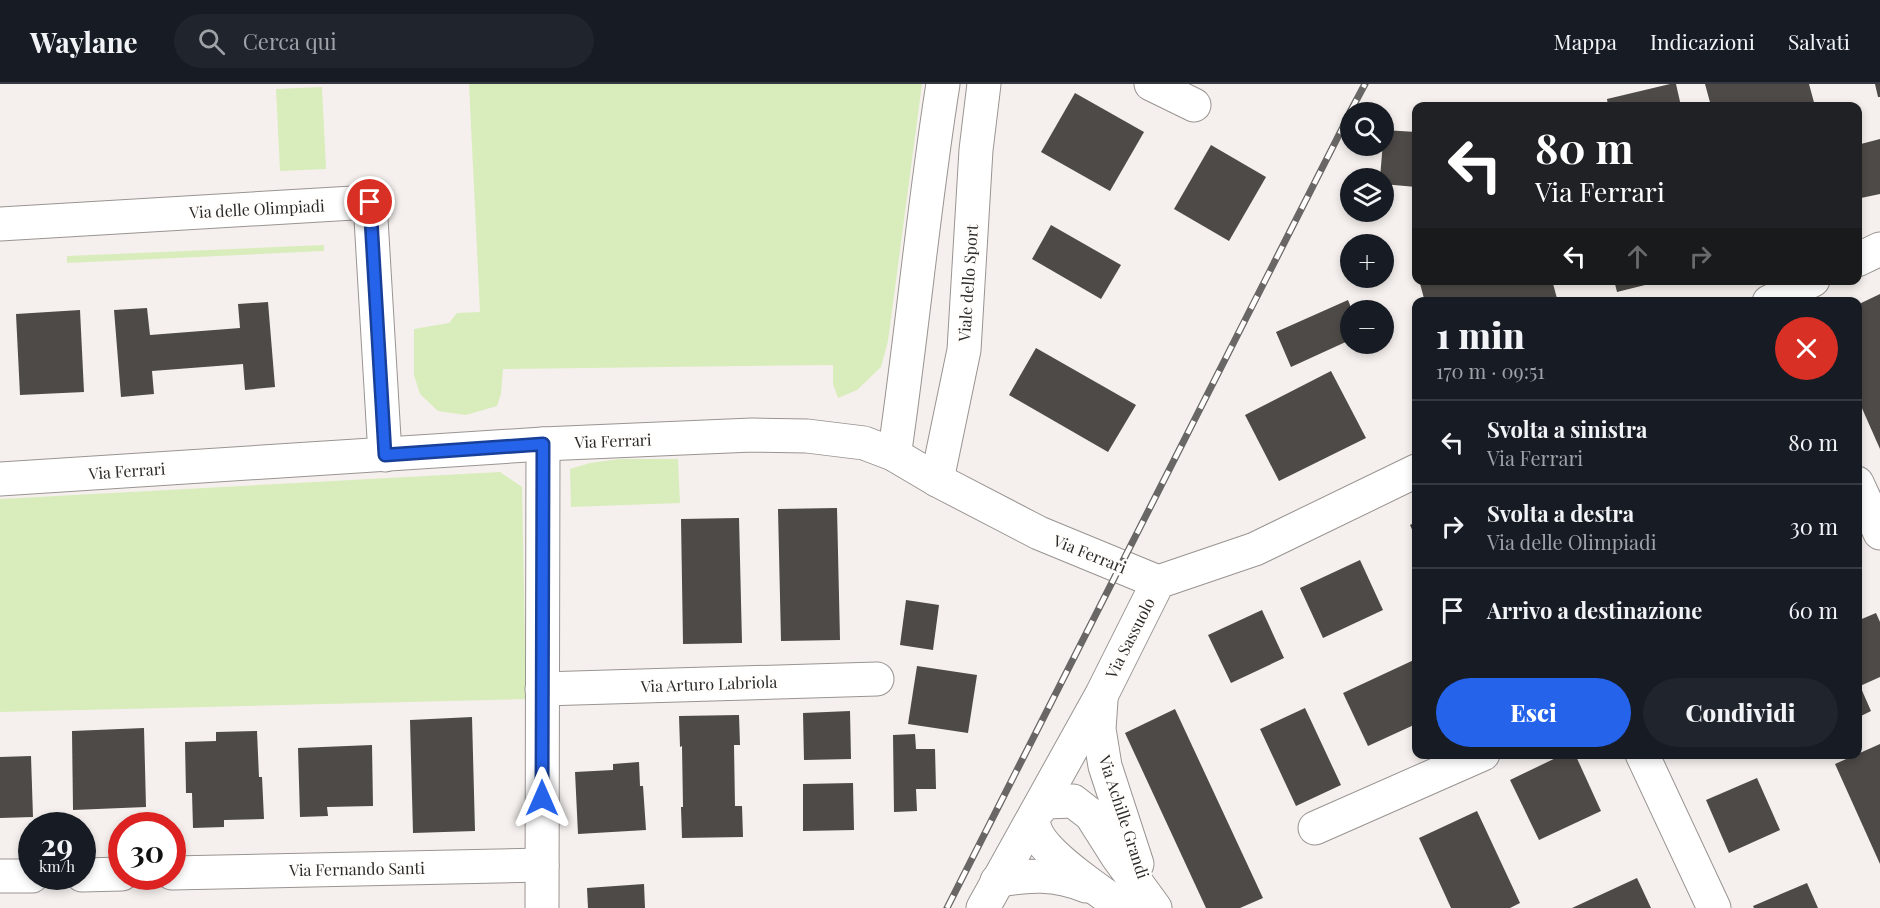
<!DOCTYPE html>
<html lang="it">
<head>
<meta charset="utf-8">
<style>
  body { margin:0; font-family:"Playfair Display",serif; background:#20242c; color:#f1f3f6; height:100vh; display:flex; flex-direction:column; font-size:22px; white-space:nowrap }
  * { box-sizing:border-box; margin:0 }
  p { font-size:20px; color:#9ea1a6 }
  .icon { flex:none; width:33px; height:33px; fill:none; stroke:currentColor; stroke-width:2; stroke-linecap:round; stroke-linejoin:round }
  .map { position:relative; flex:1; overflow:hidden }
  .side { position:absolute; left:1412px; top:213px; width:450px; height:462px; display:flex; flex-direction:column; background:#171b24; border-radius:12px; box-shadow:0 3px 9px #0003 }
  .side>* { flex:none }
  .banner { position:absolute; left:1412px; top:18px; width:450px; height:183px; border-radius:12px; box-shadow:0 3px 9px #0003; background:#202124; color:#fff; overflow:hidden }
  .controls { position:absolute; left:1340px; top:18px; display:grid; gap:12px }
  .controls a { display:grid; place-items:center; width:54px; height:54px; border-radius:50%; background:#171b24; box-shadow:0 3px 9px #0003; font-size:30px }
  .speed { position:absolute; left:18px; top:728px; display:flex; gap:12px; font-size:30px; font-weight:700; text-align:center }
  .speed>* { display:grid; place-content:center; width:78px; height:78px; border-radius:50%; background:#171b24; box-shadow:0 3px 9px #0003; line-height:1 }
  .speed small { font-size:15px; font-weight:400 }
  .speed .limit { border:9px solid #d22; background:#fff; color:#111 }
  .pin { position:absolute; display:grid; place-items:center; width:51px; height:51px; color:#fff; margin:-26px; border:3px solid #fff; border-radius:50%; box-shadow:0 2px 6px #0007 }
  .me { position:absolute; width:66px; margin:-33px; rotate:0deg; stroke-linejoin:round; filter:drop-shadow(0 0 4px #0008) }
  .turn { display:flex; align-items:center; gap:21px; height:126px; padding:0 24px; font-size:27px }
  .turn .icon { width:78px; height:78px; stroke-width:2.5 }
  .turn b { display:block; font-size:42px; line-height:51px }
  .lanes { display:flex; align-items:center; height:57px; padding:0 24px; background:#0003; justify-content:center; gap:30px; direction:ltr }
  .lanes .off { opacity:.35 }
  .round { display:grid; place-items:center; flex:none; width:63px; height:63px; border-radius:32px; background:#20242c }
  .headline { display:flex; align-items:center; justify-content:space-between; height:102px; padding:0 24px }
  h1 { font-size:36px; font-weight:800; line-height:45px }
  .primary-button { display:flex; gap:12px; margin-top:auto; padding:12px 24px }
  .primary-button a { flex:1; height:69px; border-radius:36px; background:#2563eb; color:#fff; font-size:24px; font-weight:800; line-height:69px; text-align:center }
  .primary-button a+a { background:#20242c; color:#f1f3f6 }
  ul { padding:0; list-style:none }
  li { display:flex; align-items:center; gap:18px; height:84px; padding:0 24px; border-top:2px solid #363941 }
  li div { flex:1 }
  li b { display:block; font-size:22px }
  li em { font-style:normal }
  header { display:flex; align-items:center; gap:36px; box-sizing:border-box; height:84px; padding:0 30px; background:#171b24; border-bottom:2px solid #363941 }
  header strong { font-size:28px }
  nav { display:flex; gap:33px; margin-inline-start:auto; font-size:21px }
  .search { width:420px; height:54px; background:#20242c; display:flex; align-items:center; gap:15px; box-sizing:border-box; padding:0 21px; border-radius:33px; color:#9ea1a6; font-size:22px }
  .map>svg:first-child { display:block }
</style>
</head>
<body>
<header>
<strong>Waylane</strong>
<div class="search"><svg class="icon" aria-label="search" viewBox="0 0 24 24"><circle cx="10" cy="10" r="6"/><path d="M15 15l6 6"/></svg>Cerca qui</div>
<nav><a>Mappa</a><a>Indicazioni</a><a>Salvati</a></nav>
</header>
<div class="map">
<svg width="1880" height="824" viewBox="0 0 1880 824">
  <rect width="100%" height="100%" fill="#f5f0ed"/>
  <!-- green -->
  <g fill="#d9ecbb">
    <path d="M469,0H922L888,257L881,283L857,306L838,314L833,300V281L503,285L501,310L497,322L466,331L438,327L420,310L414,291V245L449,239L457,229L480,228Z"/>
    <path d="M322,3L326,85L280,87L276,5Z"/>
    <path d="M324,161V167L67,179V172Z"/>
    <path d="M620,375H678L680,419L571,423L570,385L590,379Z"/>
    <path d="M500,388L522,403L526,615L0,628V415Z"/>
  </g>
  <!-- building -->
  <g fill="#4d4a47">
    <path d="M1670,0H1676L1681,22H1608L1607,15Z"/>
    <path d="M1705,0H1809L1815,22H1711Z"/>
    <path d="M1875,0H1880V13H1878Z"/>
    <path d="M1075,9L1144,48L1110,107L1041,68Z"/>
    <rect x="1483" y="20" width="54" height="2"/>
    <path d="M1384,46L1416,48V103L1383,100V94H1380Z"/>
    <path d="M1880,55V110L1861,114L1857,100V61Z"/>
    <path d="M1211,61L1266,93L1229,157L1174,125Z"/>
    <path d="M1051,141L1121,181L1101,215L1032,175Z"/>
    <path d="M1419,196H1552L1558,218H1425Z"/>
    <path d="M1614,196H1661V197L1617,208Z"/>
    <path d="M1880,210V365L1857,313V221Z"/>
    <path d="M1348,216L1352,226H1350V256L1291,283L1276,248Z"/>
    <path d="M268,218L275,303L245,306L243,280L152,287L154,310L121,313L114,226L147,224L150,251L240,244L238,220Z"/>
    <path d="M80,226L84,308L20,311L16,230Z"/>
    <path d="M1036,264L1136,321L1108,368L1009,311Z"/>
    <path d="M1331,287L1366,354L1279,397L1245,331Z"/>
    <path d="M837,424L840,556L781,557L778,425Z"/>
    <path d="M739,434L742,559L683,560L681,435Z"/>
    <path d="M1416,438V454L1410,441Z"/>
    <path d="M1360,476L1383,526L1323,554L1300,504Z"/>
    <path d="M906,516L939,521L933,566L900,561Z"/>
    <path d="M1262,526L1284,574L1231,599L1208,551Z"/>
    <path d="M1876,529L1880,538V593L1860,602L1871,627L1857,634V537Z"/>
    <path d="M1416,575V640L1368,662L1343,609Z"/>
    <path d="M917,582L977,591L968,649L908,640Z"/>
    <path d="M1305,624L1341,701L1296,722L1260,645Z"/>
    <path d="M1175,625L1263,814L1240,824H1206L1125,649Z"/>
    <path d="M850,627L851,675L804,676L803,629Z"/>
    <path d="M739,631L740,661H734L735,722H742L743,753L682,754L681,723H683L682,662L680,663L679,632Z"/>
    <path d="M472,633L475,747L413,749L410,636Z"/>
    <path d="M144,644L146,723L73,726L72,647Z"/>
    <path d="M257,647L259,693H262L264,735L224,736V743L193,744L192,709H186L185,658L216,657V648Z"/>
    <path d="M915,650L916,665H935L936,705H916L917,727L894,728L893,651Z"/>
    <path d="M1880,660V780L1835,680Z"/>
    <path d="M372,661L373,722L327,723L328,732L300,733L298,664Z"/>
    <path d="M1564,670H1575L1601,727L1539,756L1510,696Z"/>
    <path d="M31,672L33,733L0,734V673Z"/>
    <path d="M639,678L640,702H643L646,746L578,750L575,688L613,686V680Z"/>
    <path d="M1757,694L1780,746L1729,769L1706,716Z"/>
    <path d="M853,699L854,746L803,747V700Z"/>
    <path d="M1477,727L1520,819L1510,824H1451L1419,754Z"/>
    <path d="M1637,794L1651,824H1572Z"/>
    <path d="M1807,799L1818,824H1754L1753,822Z"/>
    <path d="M644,800L645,824H588L587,804Z"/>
  </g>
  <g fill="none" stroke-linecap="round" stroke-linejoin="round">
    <defs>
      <g id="minor">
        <path d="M1151,0L1194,21"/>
        <path d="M0,140L370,118L385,371"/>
        <path d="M1857,176L1880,165"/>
        <path d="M1769,218L1813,196"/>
        <path d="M893,370L896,359C913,240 924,119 943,0"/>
        <path d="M0,395L543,360L752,351L807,352L864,359L893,370L937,396L1039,449L1158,498"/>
        <path d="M937,396L964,266L976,66L984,0"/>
        <path d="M1857,399L1880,449"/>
        <path d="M542,605L877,595"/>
        <path d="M1101,616L1099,645L1105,682L1137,780"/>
        <path d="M1642,670L1714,824"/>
        <path d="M1315,744L1483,670"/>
        <path d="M172,789L542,781"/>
        <path d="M82,791L122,790"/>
        <path d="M0,792H32"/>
        <path d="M997,797C1029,790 1056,790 1086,802"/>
        <path d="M542,824L543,360"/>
        <path d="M983,824L1102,610L1158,498L1255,465L1416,387"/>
        <path d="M1123,824C1101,807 1039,769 1034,741C1032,730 1040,724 1047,718L1073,717L1091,731L1117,772L1155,824"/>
      </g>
    </defs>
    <!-- minor casing -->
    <use href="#minor" stroke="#999491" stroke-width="35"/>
    <!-- minor -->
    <use href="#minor" stroke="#fff" stroke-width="33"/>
    <defs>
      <g id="rail">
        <path d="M1350,28L1365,0"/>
        <path d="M947,824L1350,29"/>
      </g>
    </defs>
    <!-- rail casing -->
    <use href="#rail" stroke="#696765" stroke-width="7"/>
    <!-- rail -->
    <use href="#rail" stroke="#fffefd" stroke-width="4.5" stroke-dasharray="14" stroke-linecap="butt"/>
  </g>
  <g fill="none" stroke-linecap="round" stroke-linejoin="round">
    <defs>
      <path id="route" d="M370,118L385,371L543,360L542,714"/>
    </defs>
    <!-- route casing -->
    <use href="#route" stroke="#184099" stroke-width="15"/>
    <!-- route -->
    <use href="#route" stroke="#2563eb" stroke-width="10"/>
  </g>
  <g text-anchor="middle" stroke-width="6" stroke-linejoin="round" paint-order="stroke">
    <!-- street labels -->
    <g font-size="16" fill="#2d2b2a" stroke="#fffefd">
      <text transform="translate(257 125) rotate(-3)" y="6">Via delle Olimpiadi</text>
      <text transform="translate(968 199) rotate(-86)" y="6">Viale dello Sport</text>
      <text transform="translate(613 357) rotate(-2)" y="6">Via Ferrari</text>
      <text transform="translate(127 387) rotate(-4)" y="6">Via Ferrari</text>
      <text transform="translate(1090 470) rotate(22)" y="6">Via Ferrari</text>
      <text transform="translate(1130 554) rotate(-63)" y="6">Via Sassuolo</text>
      <text transform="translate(709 600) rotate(-2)" y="6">Via Arturo Labriola</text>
      <text transform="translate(1124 733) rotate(72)" y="6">Via Achille Grandi</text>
      <text transform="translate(357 785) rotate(-1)" y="6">Via Fernando Santi</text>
    </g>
  </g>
</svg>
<div class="controls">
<a><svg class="icon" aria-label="search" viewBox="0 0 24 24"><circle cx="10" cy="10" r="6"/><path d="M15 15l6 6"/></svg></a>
<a><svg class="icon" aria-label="layers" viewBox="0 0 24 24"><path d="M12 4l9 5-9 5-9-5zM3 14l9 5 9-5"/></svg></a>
<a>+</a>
<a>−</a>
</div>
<div class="speed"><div>29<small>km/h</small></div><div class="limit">30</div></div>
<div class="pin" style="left:370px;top:118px;background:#d93025"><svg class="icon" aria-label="arrive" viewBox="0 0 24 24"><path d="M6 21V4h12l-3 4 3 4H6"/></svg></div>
<svg class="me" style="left:542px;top:714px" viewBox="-20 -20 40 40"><path d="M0-17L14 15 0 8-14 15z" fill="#2563eb" stroke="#fff" stroke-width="4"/></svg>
<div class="banner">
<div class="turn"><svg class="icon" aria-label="left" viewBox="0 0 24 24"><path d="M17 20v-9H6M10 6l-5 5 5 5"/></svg><div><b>80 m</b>Via Ferrari</div></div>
<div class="lanes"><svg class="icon" aria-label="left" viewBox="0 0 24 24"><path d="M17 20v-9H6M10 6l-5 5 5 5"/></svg><svg class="icon off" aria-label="ahead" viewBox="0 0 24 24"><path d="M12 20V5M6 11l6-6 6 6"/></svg><svg class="icon off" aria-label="right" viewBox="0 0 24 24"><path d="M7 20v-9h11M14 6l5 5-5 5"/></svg></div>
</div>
<section class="side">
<div class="headline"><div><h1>1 min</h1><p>170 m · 09:51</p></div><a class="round" style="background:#d93025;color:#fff"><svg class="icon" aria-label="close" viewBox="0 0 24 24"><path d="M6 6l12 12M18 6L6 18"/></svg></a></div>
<ul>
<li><svg class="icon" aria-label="left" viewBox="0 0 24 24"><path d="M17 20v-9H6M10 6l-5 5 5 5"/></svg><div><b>Svolta a sinistra</b><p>Via Ferrari</p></div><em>80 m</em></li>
<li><svg class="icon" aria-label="right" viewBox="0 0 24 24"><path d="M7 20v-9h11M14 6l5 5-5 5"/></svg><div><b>Svolta a destra</b><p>Via delle Olimpiadi</p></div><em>30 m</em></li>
<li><svg class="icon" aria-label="arrive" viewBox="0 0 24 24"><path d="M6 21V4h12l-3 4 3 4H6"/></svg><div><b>Arrivo a destinazione</b></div><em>60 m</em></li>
</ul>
<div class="primary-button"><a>Esci</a><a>Condividi</a></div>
</section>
</div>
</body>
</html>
